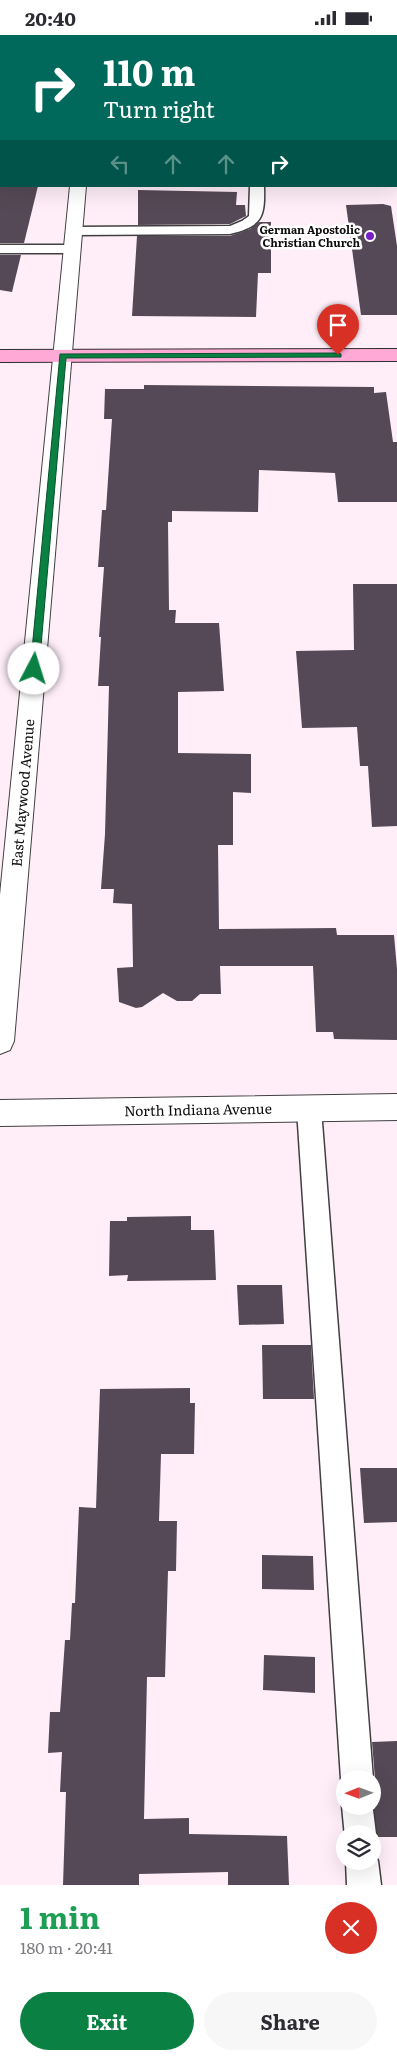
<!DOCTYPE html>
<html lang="en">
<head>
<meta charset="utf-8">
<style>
  body { margin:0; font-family:Literata,serif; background:#f7f7f7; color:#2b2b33; height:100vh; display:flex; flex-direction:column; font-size:19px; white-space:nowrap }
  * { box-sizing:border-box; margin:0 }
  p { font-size:16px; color:#7c7c81 }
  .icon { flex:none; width:28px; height:28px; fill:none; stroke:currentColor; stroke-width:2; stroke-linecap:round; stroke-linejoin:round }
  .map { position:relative; height:1850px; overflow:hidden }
  .side { display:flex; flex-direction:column; background:#fff; flex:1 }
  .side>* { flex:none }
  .hud { position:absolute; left:0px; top:0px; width:398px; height:152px; box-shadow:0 5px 20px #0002; background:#00695c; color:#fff; overflow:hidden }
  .needle { width:32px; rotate:269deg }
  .buttons { position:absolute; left:336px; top:1735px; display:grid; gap:10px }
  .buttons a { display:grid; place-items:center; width:45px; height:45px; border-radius:50%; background:#fff; box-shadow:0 5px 20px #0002; font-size:25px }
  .pin { position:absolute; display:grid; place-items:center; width:42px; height:42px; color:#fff; margin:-51px -21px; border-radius:50% 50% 50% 0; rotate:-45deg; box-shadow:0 0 5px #0007 }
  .pin .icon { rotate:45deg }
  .me { position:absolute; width:55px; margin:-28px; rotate:5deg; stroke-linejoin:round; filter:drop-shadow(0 0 4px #0008) }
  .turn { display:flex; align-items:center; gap:18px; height:105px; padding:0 20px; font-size:22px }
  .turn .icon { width:65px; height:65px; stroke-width:2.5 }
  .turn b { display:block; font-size:35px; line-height:42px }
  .lanes { display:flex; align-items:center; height:48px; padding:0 20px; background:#0003; justify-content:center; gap:25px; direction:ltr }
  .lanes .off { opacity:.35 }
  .round { display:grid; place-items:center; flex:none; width:52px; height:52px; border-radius:26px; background:#f7f7f7 }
  .overview { display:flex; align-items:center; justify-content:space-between; height:85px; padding:0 20px }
  h1 { font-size:30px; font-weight:700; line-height:38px; color:#1e9e55 }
  .cta { display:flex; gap:10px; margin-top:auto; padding:10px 20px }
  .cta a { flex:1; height:58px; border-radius:30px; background:#0b8043; color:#fff; font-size:20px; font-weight:700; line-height:58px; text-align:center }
  .cta a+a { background:#f7f7f7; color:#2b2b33 }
  .status { display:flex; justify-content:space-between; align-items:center; height:35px; padding:0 25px; background:#fff; direction:ltr }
  .status svg { height:14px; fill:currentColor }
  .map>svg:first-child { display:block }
</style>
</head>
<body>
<div class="status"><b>20:40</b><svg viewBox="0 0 49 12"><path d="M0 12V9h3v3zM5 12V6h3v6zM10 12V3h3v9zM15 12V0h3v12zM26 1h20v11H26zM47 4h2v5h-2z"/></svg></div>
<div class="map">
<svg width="397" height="1850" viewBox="0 0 397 1850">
  <rect width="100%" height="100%" fill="#ffeef8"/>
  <!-- building -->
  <g fill="#564957">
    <path d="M0,151H38L24,208H0Z"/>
    <path d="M138,155L237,157L236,170H245L246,181L230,189L138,190Z"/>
    <path d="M383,169L391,171L397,211V280H361L346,170Z"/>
    <path d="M259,187H271V238H258L256,282L132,281L137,201H230L250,194Z"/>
    <path d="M0,220H21L12,257L0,255Z"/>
    <path d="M144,350L374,352V358L386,357L393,407H397V467H338L335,438L259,435L258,477L172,476V487H168L169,575H176L175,588H219L224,656L178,657V718L251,719V758L233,757V810H218L219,894L336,893L337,900H394L397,934V1005L334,1004L333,997H316L313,931H220L221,959H200L192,966H177L163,958L142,972L136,973L119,967L117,933L133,932L132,869L113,868L114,854H101L105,799L109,651H98L101,602H99L104,532H98L102,475H106L112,384H104L105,354H144Z"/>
    <path d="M353,549H397V791L372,792L368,731H360L357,692L302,693L296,616L354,615Z"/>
    <path d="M191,1181V1195H214L216,1245L127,1246L128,1240L109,1241L110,1186H127V1182Z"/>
    <path d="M237,1250H282L284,1289L239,1290Z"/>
    <path d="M262,1310H311L314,1364H263Z"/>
    <path d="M190,1353V1368H195L194,1419H161L159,1486H177L176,1536H168L165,1642H147L144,1784L189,1783V1799L287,1801L289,1850H228V1837L139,1839V1850H63L66,1757H60L62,1717L48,1718L50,1677H60L65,1605H70L72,1568H75L79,1472L96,1473L100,1354Z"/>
    <path d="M360,1433H397V1487L364,1488Z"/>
    <path d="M262,1520L313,1521L314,1555L262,1554Z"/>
    <path d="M264,1620L315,1622V1658L263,1655Z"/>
    <path d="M397,1706V1802H377L372,1765V1746L375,1744L372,1707Z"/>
  </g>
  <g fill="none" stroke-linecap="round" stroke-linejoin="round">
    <defs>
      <g id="lane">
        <path d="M244,0H256L257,1H245Z"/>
        <rect x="0" y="41" width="1" height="8"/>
        <path d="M250,151H264C265,183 262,191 230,199L74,200L67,196L74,192L230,191L242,186L249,181Z"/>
        <path d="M0,210H72L79,214L72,218H0Z"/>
        <path d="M309,1063L318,1066L321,1074L373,1744H345V1754L341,1744L297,1074L300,1066Z"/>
        <path d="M345,1763V1771H372V1767L376,1799L372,1808V1799H345V1802L342,1771Z"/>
        <path d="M372,1814L378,1826L381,1850H347L346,1826H372Z"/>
      </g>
      <g id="street">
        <rect x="86" y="0" width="14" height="1"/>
        <rect x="0" y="116" width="1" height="10"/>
        <path d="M70,151H86L14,1006L10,1015L0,1019V860Z"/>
        <path d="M397,1059V1085L0,1091V1065Z"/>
      </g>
      <path id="secondary" d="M397,314V326L0,327V315Z"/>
    </defs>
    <!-- lane casing -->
    <use href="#lane" stroke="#404040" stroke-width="3"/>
    <!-- street casing -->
    <use href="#street" stroke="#404040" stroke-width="2"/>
    <!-- secondary casing -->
    <use href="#secondary" stroke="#2f2f2f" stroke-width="2"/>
    <!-- lane -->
    <use href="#lane" fill="#fff" fill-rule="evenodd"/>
    <!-- street -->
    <use href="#street" fill="#fff" fill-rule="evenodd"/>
    <!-- secondary -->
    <use href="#secondary" fill="#ffa9d6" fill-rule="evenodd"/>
  </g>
  <!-- route -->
  <path fill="#0b8043" stroke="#07532c" d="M338,318L341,319V322L66,323L39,634L34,637L30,636L60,319Z"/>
  <!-- markers -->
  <circle fill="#771fc4" stroke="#fff" stroke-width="2" cx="370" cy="201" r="5"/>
  <g text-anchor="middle" stroke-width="5" stroke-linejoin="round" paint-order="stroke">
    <!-- far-poi labels -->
    <g font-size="11" font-weight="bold" fill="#0d0d0d" stroke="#fff" text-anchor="end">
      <text x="360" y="199">German Apostolic<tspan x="360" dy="13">Christian Church</tspan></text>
    </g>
    <!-- street labels -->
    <g font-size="14" fill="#0d0d0d" stroke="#fff">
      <text transform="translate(23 758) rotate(-85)" y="5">East Maywood Avenue</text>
      <text transform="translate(198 1075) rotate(-1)" y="5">North Indiana Avenue</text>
    </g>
  </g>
</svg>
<div class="buttons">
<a><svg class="needle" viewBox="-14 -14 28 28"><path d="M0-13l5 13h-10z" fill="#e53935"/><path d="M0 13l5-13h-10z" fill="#7c7c81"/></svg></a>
<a><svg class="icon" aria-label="layers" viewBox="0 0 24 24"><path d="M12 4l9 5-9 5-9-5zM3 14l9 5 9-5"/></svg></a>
</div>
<div class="pin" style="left:338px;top:320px;background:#d93025"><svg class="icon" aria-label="arrive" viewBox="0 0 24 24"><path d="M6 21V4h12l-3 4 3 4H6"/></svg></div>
<svg class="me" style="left:34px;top:634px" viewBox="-20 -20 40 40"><circle r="19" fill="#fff"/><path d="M0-13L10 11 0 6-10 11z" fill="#0b8043"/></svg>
<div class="hud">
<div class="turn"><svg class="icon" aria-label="right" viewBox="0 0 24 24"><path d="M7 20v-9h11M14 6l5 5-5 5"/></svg><div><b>110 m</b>Turn right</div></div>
<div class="lanes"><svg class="icon off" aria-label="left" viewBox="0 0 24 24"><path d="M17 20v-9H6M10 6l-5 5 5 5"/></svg><svg class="icon off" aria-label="ahead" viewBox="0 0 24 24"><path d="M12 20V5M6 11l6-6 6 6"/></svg><svg class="icon off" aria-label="ahead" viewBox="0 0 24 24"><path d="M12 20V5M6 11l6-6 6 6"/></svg><svg class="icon" aria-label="right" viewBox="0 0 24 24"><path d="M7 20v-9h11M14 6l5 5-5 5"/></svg></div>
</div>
</div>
<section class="side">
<div class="overview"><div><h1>1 min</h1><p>180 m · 20:41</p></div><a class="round" style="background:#d93025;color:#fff"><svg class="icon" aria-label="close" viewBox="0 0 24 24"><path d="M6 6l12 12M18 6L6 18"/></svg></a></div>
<div class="cta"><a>Exit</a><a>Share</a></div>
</section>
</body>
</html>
